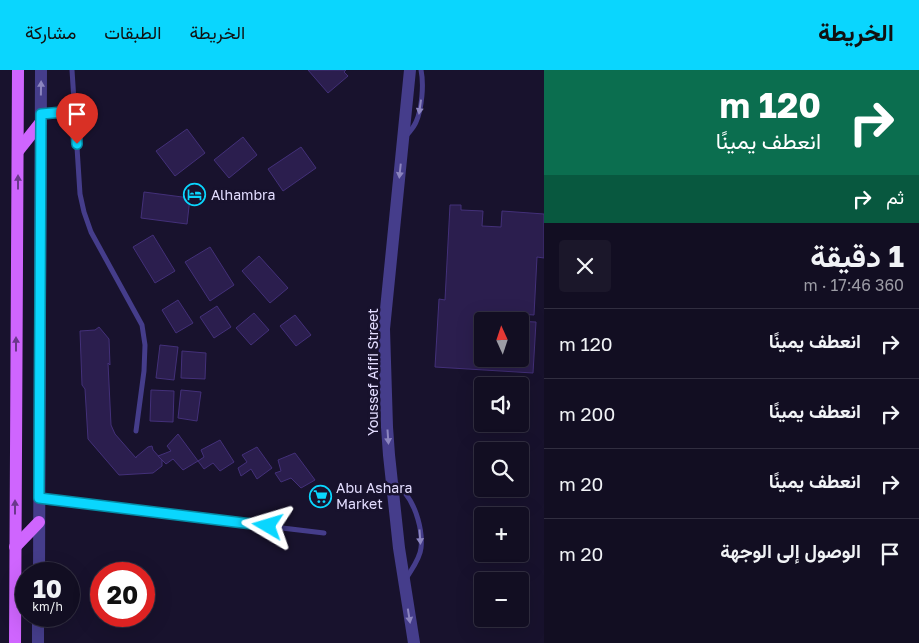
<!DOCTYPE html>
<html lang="ar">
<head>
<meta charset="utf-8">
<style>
  body { margin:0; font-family:"Golos Text",Vazirmatn,sans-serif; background:#1b172a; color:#f1f3f6; direction:rtl; height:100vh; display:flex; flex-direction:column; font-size:19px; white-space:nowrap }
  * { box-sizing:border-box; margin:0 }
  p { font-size:16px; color:#9c9ca5 }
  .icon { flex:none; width:28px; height:28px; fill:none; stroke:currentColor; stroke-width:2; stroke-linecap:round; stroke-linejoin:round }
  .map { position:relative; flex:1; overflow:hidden; direction:ltr }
  .details { display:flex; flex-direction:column; background:#120e22; width:375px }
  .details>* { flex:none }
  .guide { background:#0b6e4f; color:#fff; overflow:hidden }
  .needle { width:32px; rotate:357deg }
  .controls { position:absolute; left:474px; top:242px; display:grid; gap:10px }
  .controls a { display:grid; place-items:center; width:55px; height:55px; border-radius:5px; background:#120e22; box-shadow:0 5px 20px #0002,0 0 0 1px #312e40; font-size:25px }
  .speed { position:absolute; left:15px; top:492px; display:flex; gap:10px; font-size:25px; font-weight:700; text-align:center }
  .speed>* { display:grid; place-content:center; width:65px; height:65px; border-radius:50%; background:#120e22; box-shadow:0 5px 20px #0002,0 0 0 1px #312e40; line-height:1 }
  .speed small { font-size:12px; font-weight:400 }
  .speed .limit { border:8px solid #d22; background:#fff; color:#111 }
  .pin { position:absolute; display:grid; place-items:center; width:42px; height:42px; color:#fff; margin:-51px -21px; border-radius:50% 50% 50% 0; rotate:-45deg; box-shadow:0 0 5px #0007 }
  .pin .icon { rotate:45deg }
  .me { position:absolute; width:55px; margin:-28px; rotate:277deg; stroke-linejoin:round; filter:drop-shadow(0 0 4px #0008) }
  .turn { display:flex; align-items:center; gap:18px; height:105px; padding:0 15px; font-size:22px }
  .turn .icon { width:65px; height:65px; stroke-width:2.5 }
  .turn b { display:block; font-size:35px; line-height:42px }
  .then { display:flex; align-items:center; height:48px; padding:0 15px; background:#0003; gap:10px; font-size:19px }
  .round { display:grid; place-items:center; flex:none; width:52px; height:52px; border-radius:5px; background:#1b172a }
  .head { display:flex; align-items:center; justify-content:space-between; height:85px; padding:0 15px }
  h1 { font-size:30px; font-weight:700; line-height:38px }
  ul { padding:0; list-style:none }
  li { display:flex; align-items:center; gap:15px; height:70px; padding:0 15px; border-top:1px solid #312e40 }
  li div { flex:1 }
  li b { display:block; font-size:19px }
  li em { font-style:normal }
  header { display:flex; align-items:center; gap:30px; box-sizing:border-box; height:70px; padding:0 25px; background:#0ad6fe; color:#111 }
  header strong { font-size:24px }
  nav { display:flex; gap:28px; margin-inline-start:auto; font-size:18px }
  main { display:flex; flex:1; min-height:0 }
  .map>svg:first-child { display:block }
</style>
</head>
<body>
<header>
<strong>الخريطة</strong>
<nav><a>الخريطة</a><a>الطبقات</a><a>مشاركة</a></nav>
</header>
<main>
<section class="details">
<div class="guide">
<div class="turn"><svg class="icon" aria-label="right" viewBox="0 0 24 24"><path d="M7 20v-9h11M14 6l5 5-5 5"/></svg><div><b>120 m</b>انعطف يمينًا</div></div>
<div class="then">ثم<svg class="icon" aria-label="right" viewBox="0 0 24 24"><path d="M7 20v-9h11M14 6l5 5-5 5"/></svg></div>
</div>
<div class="head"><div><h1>1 دقيقة</h1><p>360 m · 17:46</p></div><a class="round"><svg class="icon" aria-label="close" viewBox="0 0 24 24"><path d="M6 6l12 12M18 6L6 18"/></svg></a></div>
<ul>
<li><svg class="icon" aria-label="right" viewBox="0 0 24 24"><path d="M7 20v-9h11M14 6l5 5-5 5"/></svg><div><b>انعطف يمينًا</b></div><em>120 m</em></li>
<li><svg class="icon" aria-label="right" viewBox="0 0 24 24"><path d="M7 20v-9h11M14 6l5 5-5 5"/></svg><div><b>انعطف يمينًا</b></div><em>200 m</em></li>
<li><svg class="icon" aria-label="right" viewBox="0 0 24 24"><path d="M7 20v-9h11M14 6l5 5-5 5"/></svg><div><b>انعطف يمينًا</b></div><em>20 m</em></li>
<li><svg class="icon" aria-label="arrive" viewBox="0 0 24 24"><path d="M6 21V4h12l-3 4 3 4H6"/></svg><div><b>الوصول إلى الوجهة</b></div><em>20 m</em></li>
</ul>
</section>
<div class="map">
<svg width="544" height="573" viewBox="0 0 544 573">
  <rect width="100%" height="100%" fill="#18122d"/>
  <!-- building -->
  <g fill="#2b1e4e" stroke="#433079" fill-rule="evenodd">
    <path d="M308,0H346L344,2L348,6L328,23Z"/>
    <path d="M187,59L205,83L175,106L156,81Z"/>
    <path d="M243,67L257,85L229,108L214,90Z"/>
    <path d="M301,77L316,98L283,121L268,99Z"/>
    <path d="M144,122L190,128L187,154L141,148Z"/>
    <path d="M450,135H461V140L483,141L482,156L501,157L502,141L544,144V188L537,187L534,245L492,242L491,250L536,252L533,303L435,297L439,229L445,230ZM482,251H520V289H482Z"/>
    <path d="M153,165L175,201L155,213L133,177Z"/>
    <path d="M210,177L234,215L210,231L185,192Z"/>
    <path d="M259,186L288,218L270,233L242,201Z"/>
    <path d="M178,230L193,253L176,263L162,240Z"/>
    <path d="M217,236L231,257L214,268L200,247Z"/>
    <path d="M254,243L269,260L251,275L236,258Z"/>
    <path d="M295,245L311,265L296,276L280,256Z"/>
    <path d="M99,257L109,269L110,295L108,293L111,355L115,364L136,388V387L148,377L152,376L153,380L162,390V396L153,403L119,405L88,369L85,319L82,315L80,261L95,260Z"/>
    <path d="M160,275L178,277L174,310L156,308Z"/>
    <path d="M182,281L206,283L205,309L181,308Z"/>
    <path d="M151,320L174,321L173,352L150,351Z"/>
    <path d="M181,320L201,322L197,351L178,348Z"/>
    <path d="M178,364L198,391L183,400L173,389L166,394L158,386L171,381L167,376Z"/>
    <path d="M220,370L234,392L220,401L213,393L204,399L198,391L204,387L201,380Z"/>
    <path d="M257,377L272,398L257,409L251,399L241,406L238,398L247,392L242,385Z"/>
    <path d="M295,383L315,410L301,418L291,408L281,412L275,403L281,401L278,390Z"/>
  </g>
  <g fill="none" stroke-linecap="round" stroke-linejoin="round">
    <!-- service -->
    <g stroke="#453d8b" stroke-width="5">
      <path d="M72,0L80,124L84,142L91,162L142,255L145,275L144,301L136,361"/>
      <path d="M41,45L75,41"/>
      <path d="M407,65C410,61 414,57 416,52C422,39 424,14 421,0"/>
      <path d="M394,412C398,416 402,419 405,423C416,436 423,461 421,478C420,489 411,500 406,509"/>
      <path d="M40,429L324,463"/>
    </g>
    <!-- tertiary -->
    <g stroke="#453d8b" stroke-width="12">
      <path d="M410,0L384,259L387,357L389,385L399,478L414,573"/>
      <path d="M39,504L41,0"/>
      <path d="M38,573V546"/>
    </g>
    <!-- primary -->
    <g stroke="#cf65fe" stroke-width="12">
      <path d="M18,81L41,52"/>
      <path d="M15,477L39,452"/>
      <path d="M15,573L18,0"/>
    </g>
  </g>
  <!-- one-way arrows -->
  <defs><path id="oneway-solid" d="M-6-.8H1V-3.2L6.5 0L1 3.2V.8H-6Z" transform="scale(1.25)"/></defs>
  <g fill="#8c85bf">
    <use href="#oneway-solid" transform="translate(41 18) rotate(-89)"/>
    <use href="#oneway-solid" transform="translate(420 37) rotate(98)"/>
    <use href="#oneway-solid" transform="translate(400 101) rotate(96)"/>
    <use href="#oneway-solid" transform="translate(388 367) rotate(86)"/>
    <use href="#oneway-solid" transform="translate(420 467) rotate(86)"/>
    <use href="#oneway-solid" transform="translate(409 546) rotate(81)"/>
  </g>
  <g fill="#6a378b">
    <use href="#oneway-solid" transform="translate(18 112) rotate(-90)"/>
    <use href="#oneway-solid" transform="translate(16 274) rotate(-90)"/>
    <use href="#oneway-solid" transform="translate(15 437) rotate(-90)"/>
  </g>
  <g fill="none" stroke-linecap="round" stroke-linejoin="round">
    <defs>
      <path id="route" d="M77,74L75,41L41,44L39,428L268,456"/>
    </defs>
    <!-- route casing -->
    <use href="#route" stroke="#068ba5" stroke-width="12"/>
    <!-- route -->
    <use href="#route" stroke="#0ad6fe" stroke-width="9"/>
  </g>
  <!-- icons -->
  <defs>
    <symbol id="hotel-ring" viewBox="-11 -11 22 22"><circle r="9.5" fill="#18122d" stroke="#0ad6fe" stroke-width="1.5"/><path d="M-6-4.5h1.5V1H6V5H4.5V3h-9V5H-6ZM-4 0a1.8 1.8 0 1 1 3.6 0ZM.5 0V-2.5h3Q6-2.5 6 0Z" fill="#0ad6fe"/></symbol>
    <symbol id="supermarket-ring" viewBox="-11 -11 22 22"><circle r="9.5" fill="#18122d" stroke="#0ad6fe" stroke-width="1.5"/><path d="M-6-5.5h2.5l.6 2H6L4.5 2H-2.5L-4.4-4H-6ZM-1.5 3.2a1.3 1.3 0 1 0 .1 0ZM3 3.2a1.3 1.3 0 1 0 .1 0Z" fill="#0ad6fe"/></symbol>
  </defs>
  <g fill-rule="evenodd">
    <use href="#hotel-ring" x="182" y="112" width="25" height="25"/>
    <use href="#supermarket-ring" x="308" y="414" width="25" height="25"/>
  </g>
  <g text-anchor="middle" stroke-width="5" stroke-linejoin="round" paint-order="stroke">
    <!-- poi labels -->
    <g font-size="14" fill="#e3ddff" stroke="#18122d" text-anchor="start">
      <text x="211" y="130">Alhambra</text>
      <text x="336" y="423">Abu Ashara<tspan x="336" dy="16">Market</tspan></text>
    </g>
    <!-- street labels -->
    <g font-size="14" fill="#e3ddff" stroke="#18122d">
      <text transform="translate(373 302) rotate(-90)" y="5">Youssef Afifi Street</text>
    </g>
  </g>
</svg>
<div class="controls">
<a><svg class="needle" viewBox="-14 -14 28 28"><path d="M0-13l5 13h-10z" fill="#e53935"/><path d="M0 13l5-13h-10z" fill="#9c9ca5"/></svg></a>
<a><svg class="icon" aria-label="sound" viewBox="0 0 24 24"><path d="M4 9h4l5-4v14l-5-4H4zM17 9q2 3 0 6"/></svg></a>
<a><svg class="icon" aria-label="search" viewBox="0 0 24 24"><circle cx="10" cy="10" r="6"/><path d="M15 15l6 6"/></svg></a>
<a>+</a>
<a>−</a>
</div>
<div class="speed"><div>10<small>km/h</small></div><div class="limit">20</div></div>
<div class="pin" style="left:77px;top:74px;background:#d93025"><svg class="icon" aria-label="arrive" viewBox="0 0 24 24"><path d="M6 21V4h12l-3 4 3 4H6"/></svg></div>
<svg class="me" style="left:268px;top:456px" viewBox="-20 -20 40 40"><path d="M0-17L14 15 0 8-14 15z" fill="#0ad6fe" stroke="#fff" stroke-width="4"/></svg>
</div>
</main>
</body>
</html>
